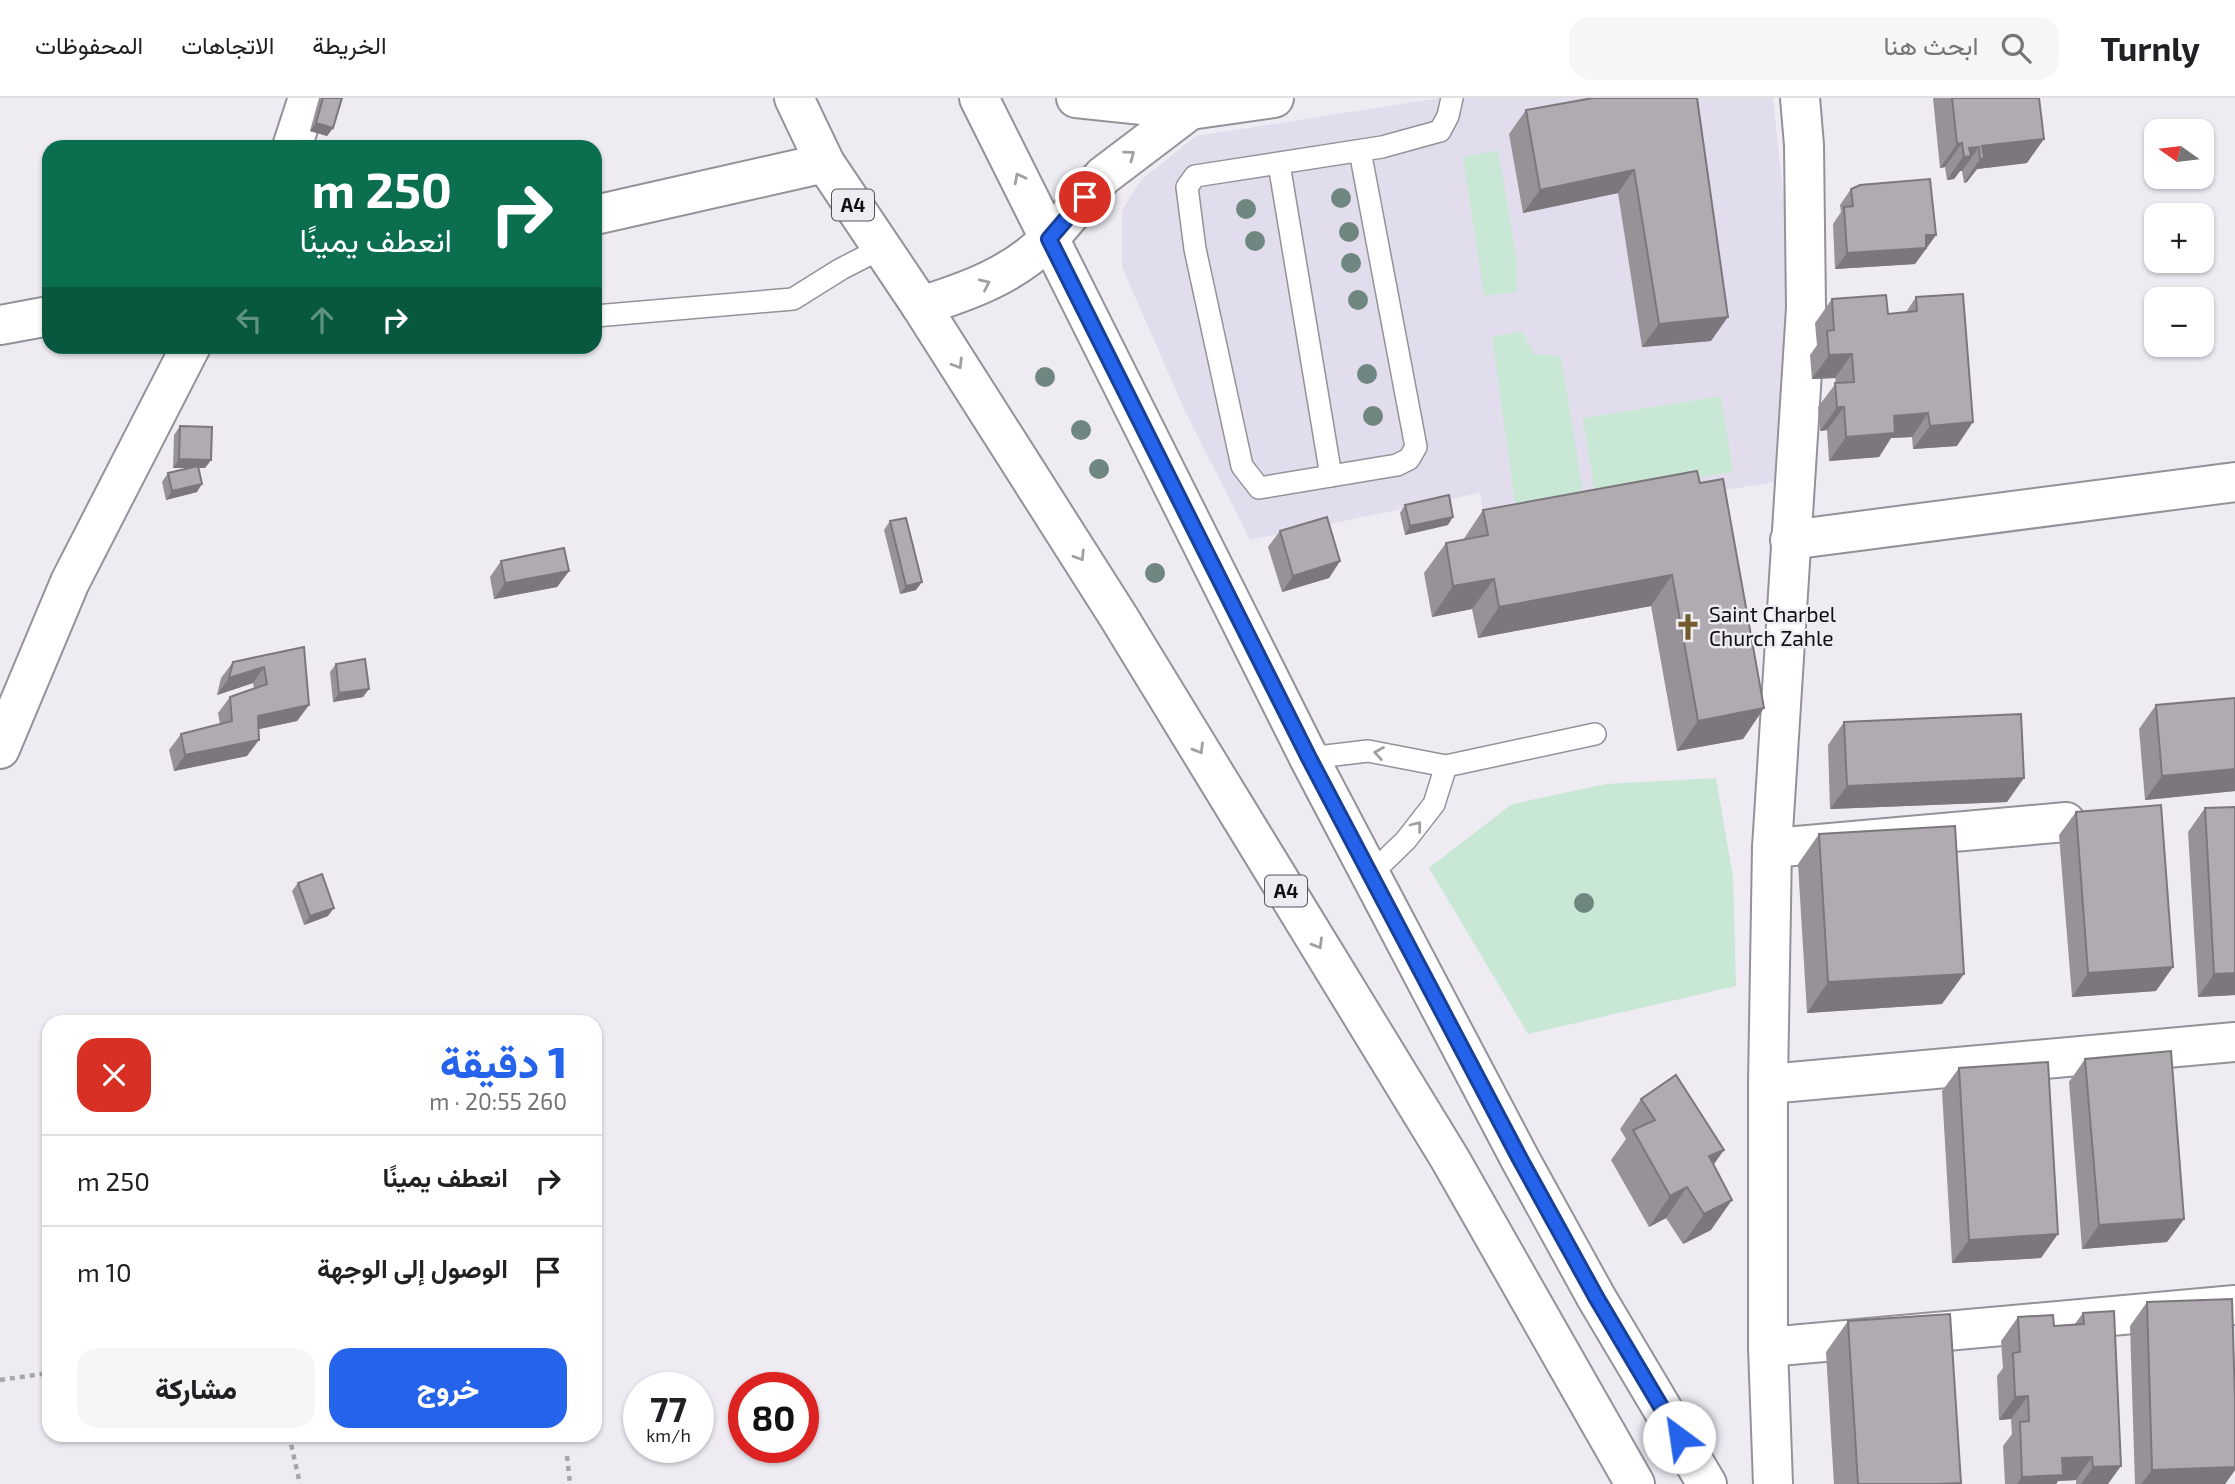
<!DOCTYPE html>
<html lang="ar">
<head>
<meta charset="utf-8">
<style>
  body { margin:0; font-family:"Exo 2",Vazirmatn,sans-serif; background:#f6f6f6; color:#202124; direction:rtl; height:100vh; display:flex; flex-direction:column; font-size:26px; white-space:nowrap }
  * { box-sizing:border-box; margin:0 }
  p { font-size:23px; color:#757577 }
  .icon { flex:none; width:38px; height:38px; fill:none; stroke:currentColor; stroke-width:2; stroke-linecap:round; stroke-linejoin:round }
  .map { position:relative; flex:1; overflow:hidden; direction:ltr }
  .sheet { position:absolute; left:42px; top:917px; width:560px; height:427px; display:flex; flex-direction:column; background:#fff; border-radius:21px; box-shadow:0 2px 5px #0004; direction:rtl }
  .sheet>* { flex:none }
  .guide { position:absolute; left:42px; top:42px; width:560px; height:214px; border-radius:21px; box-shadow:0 2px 5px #0004; direction:rtl; background:#0b6e4f; color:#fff; overflow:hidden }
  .needle { width:46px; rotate:284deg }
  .fabs { position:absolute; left:2144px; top:21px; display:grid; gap:14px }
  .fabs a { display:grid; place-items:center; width:70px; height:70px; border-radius:14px; background:#fff; box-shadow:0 2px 5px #0004; font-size:35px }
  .speed { position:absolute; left:623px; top:1274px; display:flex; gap:14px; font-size:35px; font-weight:700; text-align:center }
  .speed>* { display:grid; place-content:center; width:91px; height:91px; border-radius:50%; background:#fff; box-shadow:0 2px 5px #0004; line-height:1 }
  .speed small { font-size:18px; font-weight:400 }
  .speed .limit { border:10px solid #d22; background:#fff; color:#111 }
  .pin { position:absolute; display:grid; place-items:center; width:60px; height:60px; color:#fff; margin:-30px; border:4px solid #fff; border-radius:50%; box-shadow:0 2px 7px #0007 }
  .me { position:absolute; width:77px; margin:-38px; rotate:329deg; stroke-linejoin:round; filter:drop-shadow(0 0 5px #0008) }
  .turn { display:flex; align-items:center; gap:24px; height:147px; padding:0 35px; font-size:32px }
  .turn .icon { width:91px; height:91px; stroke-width:2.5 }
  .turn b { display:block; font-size:49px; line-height:60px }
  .lanes { display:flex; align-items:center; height:66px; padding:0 35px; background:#0003; justify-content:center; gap:35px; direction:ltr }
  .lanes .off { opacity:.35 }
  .round { display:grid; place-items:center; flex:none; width:74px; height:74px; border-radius:21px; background:#f6f6f6 }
  .summary { display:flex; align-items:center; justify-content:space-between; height:119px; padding:0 35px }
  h1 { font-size:42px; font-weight:800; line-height:52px; color:#2563eb }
  .action { display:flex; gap:14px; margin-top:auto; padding:14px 35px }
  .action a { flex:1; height:80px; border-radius:21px; background:#2563eb; color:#fff; font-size:28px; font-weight:800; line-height:80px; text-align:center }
  .action a+a { background:#f6f6f6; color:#202124 }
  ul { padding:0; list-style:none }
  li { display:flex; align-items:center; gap:21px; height:91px; padding:0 35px; border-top:2px solid #e0e0e0 }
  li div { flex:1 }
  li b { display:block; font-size:26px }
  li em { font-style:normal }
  header { display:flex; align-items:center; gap:42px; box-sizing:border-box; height:98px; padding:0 35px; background:#fff; border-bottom:2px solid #e0e0e0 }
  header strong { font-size:33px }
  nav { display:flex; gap:38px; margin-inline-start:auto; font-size:24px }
  .search { width:490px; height:63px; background:#f6f6f6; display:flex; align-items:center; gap:18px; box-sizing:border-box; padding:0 24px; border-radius:21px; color:#757577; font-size:26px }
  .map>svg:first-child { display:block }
</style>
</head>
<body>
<header>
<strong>Turnly</strong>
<div class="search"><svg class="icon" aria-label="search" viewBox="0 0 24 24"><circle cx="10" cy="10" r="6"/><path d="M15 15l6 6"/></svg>ابحث هنا</div>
<nav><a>الخريطة</a><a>الاتجاهات</a><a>المحفوظات</a></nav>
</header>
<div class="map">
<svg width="2235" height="1386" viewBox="0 0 2235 1386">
  <rect width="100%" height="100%" fill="#eeebf3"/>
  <!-- built -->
  <path fill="#e2ddec" d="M1440,0H1773L1794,194L1782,383L1486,430L1480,395L1250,442L1185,313L1122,169V112L1141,82L1196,38Z"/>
  <!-- green -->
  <g fill="#c9e7d5">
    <path d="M1498,52L1517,162V194L1484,198L1463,59Z"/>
    <path d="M1522,233L1534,256L1561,258L1584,400L1516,412L1492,239Z"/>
    <path d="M1721,298L1733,374L1595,395L1583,320Z"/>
    <path d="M1716,680L1733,779L1736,888L1528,936L1429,770L1512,706L1606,686Z"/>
  </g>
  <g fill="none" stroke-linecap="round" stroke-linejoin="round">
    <defs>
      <g id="service">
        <path d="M1360,53L1416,349L1409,361L1397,367L1259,390L1242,368L1195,151L1187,89L1195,78L1382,49L1440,33L1448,18L1452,0"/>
        <path d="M1279,66L1331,378"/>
        <path d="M595,218L793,201L841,171L882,150"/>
        <path d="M1309,660L1368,653L1446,668L1595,636"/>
        <path d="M1371,776L1406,742L1434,706L1446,668"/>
      </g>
      <g id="minor">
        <path d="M292,49L308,0"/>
        <path d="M1790,442L2235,384"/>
        <path d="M0,651L70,484L191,248"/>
        <path d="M1772,750L2066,724"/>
        <path d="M1768,986L2235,944"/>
        <path d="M1768,1249L2235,1207"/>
        <path d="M1773,1386L1768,1249V986L1772,750L1806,210L1804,47L1800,0"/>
      </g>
      <g id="tertiary">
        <path d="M1076,0L1190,12L1274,0"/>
        <path d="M595,117L825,65"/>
        <path d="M1049,141L1103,78L1190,12"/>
        <path d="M0,227L49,218"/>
      </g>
      <g id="trunk">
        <path d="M794,0L825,65L921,208L1118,518L1450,1061L1635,1386"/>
        <path d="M979,0L1309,660L1520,1061L1596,1199L1707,1386"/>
        <path d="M921,208C969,193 1013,177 1049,141"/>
      </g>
    </defs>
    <!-- service casing -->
    <use href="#service" stroke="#949198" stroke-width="24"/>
    <!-- minor casing -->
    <use href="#minor" stroke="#949198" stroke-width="42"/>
    <!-- tertiary casing -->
    <use href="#tertiary" stroke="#949198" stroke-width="42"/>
    <!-- trunk casing -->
    <use href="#trunk" stroke="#949198" stroke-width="42"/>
    <!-- path -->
    <g stroke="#a8a5ab" stroke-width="4.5" stroke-dasharray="5 5" stroke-linecap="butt">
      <path d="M0,1282L49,1275"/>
      <path d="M289,1337L300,1386"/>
      <path d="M567,1358L570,1386"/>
    </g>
    <!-- service -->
    <use href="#service" stroke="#fff" stroke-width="21"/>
    <!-- minor -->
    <use href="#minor" stroke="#fff" stroke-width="38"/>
    <!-- tertiary -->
    <use href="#tertiary" stroke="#fff" stroke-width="38"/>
    <!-- trunk -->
    <use href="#trunk" stroke="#fff" stroke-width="38"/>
  </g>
  <!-- trees -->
  <g fill="#6f8780">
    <circle cx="1341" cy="100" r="10"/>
    <circle cx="1246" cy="111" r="10"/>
    <circle cx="1349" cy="134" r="10"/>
    <circle cx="1255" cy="143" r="10"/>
    <circle cx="1351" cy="165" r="10"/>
    <circle cx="1358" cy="202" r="10"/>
    <circle cx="1367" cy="276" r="10"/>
    <circle cx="1045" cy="279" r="10"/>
    <circle cx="1373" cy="318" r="10"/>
    <circle cx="1081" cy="332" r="10"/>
    <circle cx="1099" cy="371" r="10"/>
    <circle cx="1155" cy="475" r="10"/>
    <circle cx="1584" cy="805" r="10"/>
  </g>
  <!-- wall -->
  <g fill="#979298">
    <path d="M319,0H342L333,30L327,38L310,33Z"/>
    <path d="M1697,0L1711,243L1642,249L1618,95L1523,115L1509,36L1526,12Z"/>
    <path d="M1933,0H2039L2027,65L1977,71L1967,84L1964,85L1962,73H1960L1954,81L1947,82L1945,69L1940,70Z"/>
    <path d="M1851,91L1936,137L1915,166L1835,171L1833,126L1841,114L1840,107Z"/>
    <path d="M1916,199L1957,348L1913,351L1912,339L1891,340L1879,359L1829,363L1827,332L1820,333L1818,309L1836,285L1835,280L1812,281L1810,257L1817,247L1815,225L1832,201L1888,216L1906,214Z"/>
    <path d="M180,328L211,362L205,370H198L197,394L166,402L162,384L168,375L190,370H173L174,337Z"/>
    <path d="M1700,385L1764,610L1743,641L1677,653L1651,508L1478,540L1472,511L1432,519L1424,475L1446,445L1463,442L1483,412Z"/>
    <path d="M1405,407L1448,427L1405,437L1400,415Z"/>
    <path d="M890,423L916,492L900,496L884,432Z"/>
    <path d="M1280,433L1340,463L1329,480L1282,494L1268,449Z"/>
    <path d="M501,463L569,473L557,489L494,501L490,479Z"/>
    <path d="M304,549L309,607L297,623L258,631L247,658L174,673L169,652L181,636L220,626L218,615L230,599L254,591L253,585L217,597L221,580L233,564Z"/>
    <path d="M336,566L363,599L333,604L330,574Z"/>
    <path d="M2235,600V693L2145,702L2139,631L2156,607Z"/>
    <path d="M1844,624L2007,704L1830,711L1828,647Z"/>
    <path d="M2235,709V897L2198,899L2188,734L2205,710Z"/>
    <path d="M2076,714L2156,893L2072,899L2059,737Z"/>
    <path d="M1819,736L1942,906L1807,915L1798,766Z"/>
    <path d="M298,785L328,818L304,827L292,793Z"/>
    <path d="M2085,961L2184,1121L2167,1144L2082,1151L2069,984Z"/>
    <path d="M1959,970L2041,1160L1952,1165L1942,993Z"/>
    <path d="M1641,1001L1714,1067L1711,1132L1683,1146L1666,1120L1649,1129L1611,1062L1626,1041L1620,1031Z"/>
    <path d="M2147,1204L2235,1301V1372L2225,1386H2135L2130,1228Z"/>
    <path d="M2083,1215L2108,1386H2076V1382L2058,1383L2056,1386H2005L2003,1348L2012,1336L2011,1321L1999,1322L1997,1278L2003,1270L2001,1243L2018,1219L2054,1228L2074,1227Z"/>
    <path d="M1848,1223L1961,1385L1960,1386H1834L1826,1254Z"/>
  </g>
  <!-- shaded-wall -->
  <g fill="#7b777c">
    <path d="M316,25L333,30L327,38L310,33Z"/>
    <path d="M2044,41L2027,65L1977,71L1967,84L1964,85L1980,61L1982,48Z"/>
    <path d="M1962,45L1945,69L1940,70L1957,46Z"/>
    <path d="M1979,49L1962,73H1960L1954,81L1947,82L1969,50Z"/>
    <path d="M1634,72L1618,95L1523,115L1540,92Z"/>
    <path d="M1926,137H1936L1915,166L1835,171L1847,155Z"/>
    <path d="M1728,219L1711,243L1642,249L1659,226Z"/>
    <path d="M1852,256L1835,280L1812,281L1829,257Z"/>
    <path d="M1837,309H1844L1827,332L1820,333Z"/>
    <path d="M1928,315L1912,339L1891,340L1879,359L1829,363L1846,339L1894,318Z"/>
    <path d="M1973,324L1957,348L1913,351L1930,328Z"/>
    <path d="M179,361L211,362L205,370H173Z"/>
    <path d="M202,386L197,394L166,402L172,393Z"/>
    <path d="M1453,419L1448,427L1405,437L1410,428Z"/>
    <path d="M1340,463L1329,480L1282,494L1293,478Z"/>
    <path d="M569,473L557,489L494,501L505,485Z"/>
    <path d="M1672,477L1651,508L1478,540L1499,509Z"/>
    <path d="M1494,481L1472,511L1432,519L1453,488Z"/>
    <path d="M922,484L916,492L900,496L906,488Z"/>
    <path d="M264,569L253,585L217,597L229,580Z"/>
    <path d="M369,591L363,599L333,604L339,595Z"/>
    <path d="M309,607L297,623L246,634L258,618Z"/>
    <path d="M1764,610L1743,641L1677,653L1698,623Z"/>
    <path d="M259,642L247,658L174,673L185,657Z"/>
    <path d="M2235,671V693L2145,702L2162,678Z"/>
    <path d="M2024,680L2007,704L1830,711L1847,688Z"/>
    <path d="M334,810L328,818L304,827L310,818Z"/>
    <path d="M2173,869L2156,893L2072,899L2088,875Z"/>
    <path d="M2235,875V897L2198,899L2214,876Z"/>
    <path d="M1964,876L1942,906L1807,915L1828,884Z"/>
    <path d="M1724,1052L1702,1083L1709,1058Z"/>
    <path d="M1687,1089L1666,1120L1649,1129L1670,1098Z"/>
    <path d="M1732,1102L1711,1132L1683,1146L1704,1116Z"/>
    <path d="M2184,1121L2167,1144L2082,1151L2099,1127Z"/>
    <path d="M2058,1136L2041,1160L1952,1165L1969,1142Z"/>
    <path d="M2028,1298L2011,1321L1999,1322L2015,1299Z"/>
    <path d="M2092,1359L2076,1382L2058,1383L2056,1386H2017L2022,1379L2062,1360Z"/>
    <path d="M2121,1368L2108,1386H2081L2093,1369Z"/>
    <path d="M2235,1369V1372L2225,1386H2141L2152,1372Z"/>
  </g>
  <!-- building -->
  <g fill="#b0aab1" stroke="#7b777c" stroke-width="2">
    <path d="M323,0H342L333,30L316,25Z"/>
    <path d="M1593,0H1697L1728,219L1659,226L1634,72L1540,92L1526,12Z"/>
    <path d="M1952,0H2039L2044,41L1982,48L1984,60L1980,61L1979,49L1969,50L1971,58L1964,59L1962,45L1957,46Z"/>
    <path d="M1930,81L1936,137H1926V150L1847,155L1844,109L1853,108L1851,91L1860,87Z"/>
    <path d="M1963,196L1973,324L1930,328L1928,315L1894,318L1895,335L1846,339L1844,309H1837L1835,285L1854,284L1852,256L1829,257L1827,233L1834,232L1832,201L1886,197L1888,216L1917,213L1916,199Z"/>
    <path d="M180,328L212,329L211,362L179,361Z"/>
    <path d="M198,368L202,386L172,393L168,375Z"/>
    <path d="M1697,373L1700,385L1723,381L1764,610L1698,623L1672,477L1499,509L1494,481L1453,488L1446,445L1488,437L1483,412Z"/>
    <path d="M1449,397L1453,419L1410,428L1405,407Z"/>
    <path d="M1327,419L1340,463L1293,478L1280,433Z"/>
    <path d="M906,420L922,484L906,488L890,423Z"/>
    <path d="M564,450L569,473L505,485L501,463Z"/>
    <path d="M304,549L309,607L258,618L259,642L185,657L181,636L232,623L230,599L267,586L264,569L229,580L233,564Z"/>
    <path d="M365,561L369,591L339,595L336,566Z"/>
    <path d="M2235,600V671L2162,678L2156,607Z"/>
    <path d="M2021,616L2024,680L1847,688L1844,624Z"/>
    <path d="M2161,707L2173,869L2088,875L2076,714Z"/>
    <path d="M2235,709V875L2214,876L2205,710Z"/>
    <path d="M1955,728L1964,876L1828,884L1819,736Z"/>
    <path d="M322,776L334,810L310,818L298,785Z"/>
    <path d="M2171,953L2184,1121L2099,1127L2085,961Z"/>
    <path d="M2048,964L2058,1136L1969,1142L1959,970Z"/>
    <path d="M1676,977L1724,1052L1709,1058L1732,1102L1704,1116L1687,1089L1670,1098L1633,1032L1655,1022L1641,1001Z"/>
    <path d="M2232,1201L2235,1301V1369L2152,1372L2147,1204Z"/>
    <path d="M2114,1213L2121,1368L2093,1369L2092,1359L2062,1360L2063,1377L2022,1379L2020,1324L2029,1323L2028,1298L2015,1299L2013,1255L2020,1254L2018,1219L2053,1217L2054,1228L2084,1226L2083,1215Z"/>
    <path d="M1950,1216L1961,1385L1940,1386H1858L1848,1223Z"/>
  </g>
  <!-- one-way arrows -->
  <defs><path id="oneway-chevron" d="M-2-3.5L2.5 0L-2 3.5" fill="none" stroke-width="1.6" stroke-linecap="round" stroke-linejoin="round" transform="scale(1.75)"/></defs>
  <g stroke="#a09fa1">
    <use href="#oneway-chevron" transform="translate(1130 57) rotate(-37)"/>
    <use href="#oneway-chevron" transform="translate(1019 80) rotate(-117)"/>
    <use href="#oneway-chevron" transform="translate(985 186) rotate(-25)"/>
    <use href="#oneway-chevron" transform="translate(958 266) rotate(58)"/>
    <use href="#oneway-chevron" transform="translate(1080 458) rotate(58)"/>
    <use href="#oneway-chevron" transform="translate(1199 651) rotate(59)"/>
    <use href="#oneway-chevron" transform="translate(1379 655) rotate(-170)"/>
    <use href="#oneway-chevron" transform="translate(1417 728) rotate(-52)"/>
    <use href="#oneway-chevron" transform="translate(1318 846) rotate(59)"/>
  </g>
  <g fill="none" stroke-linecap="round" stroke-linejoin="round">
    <defs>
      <path id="route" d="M1085,99L1049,141L1309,660L1520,1061L1596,1199L1679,1339"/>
    </defs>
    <!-- route casing -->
    <use href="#route" stroke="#184099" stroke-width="18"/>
    <!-- route -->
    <use href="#route" stroke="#2563eb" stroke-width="12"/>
  </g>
  <!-- icons -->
  <defs>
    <symbol id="church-bare" viewBox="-9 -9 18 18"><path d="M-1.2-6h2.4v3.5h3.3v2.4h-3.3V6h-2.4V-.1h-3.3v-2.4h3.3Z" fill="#735c2c" stroke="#eeebf3" stroke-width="2.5" paint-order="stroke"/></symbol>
  </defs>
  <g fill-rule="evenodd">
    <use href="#church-bare" x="1669" y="510" width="38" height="38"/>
  </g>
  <g text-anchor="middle" stroke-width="5" stroke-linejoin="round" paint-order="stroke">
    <!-- shield labels -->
    <g fill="#eeebf3" stroke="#545256" stroke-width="2">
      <rect x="832" y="91.5" width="42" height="31" rx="5"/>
      <rect x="1265" y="777.5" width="42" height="31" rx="5"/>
    </g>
    <g font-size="19" font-weight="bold" fill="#121013">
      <text x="853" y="114">A4</text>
      <text x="1286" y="800">A4</text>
    </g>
    <!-- poi labels -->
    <g font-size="21" fill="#121013" stroke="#eeebf3" text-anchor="start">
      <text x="1709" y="524">Saint Charbel<tspan x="1709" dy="24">Church Zahle</tspan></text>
    </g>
  </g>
</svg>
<div class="fabs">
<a><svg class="needle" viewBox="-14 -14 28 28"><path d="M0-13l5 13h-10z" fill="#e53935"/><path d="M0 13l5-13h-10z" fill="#757577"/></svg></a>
<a>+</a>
<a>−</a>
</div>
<div class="speed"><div>77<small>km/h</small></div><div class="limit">80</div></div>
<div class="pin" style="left:1085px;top:99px;background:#d93025"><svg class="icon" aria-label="arrive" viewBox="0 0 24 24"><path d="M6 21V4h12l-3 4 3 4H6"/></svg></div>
<svg class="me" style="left:1679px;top:1339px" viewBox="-20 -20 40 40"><circle r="19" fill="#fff"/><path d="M0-13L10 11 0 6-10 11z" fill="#2563eb"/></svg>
<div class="guide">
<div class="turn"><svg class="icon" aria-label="right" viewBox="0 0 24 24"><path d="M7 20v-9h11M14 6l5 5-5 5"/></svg><div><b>250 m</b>انعطف يمينًا</div></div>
<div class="lanes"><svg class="icon off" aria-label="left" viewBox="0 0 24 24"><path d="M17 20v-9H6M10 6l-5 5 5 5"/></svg><svg class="icon off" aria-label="ahead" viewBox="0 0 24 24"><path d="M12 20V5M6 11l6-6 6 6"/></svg><svg class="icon" aria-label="right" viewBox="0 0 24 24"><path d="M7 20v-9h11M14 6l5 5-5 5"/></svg></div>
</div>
<section class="sheet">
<div class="summary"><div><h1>1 دقيقة</h1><p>260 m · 20:55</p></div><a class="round" style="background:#d93025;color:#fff"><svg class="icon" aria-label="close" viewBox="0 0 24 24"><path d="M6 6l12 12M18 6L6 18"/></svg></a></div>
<ul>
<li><svg class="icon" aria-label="right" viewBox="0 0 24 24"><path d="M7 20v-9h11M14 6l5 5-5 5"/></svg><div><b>انعطف يمينًا</b></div><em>250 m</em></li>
<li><svg class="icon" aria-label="arrive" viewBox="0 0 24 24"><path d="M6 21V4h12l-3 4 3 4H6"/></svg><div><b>الوصول إلى الوجهة</b></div><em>10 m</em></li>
</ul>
<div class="action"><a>خروج</a><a>مشاركة</a></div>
</section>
</div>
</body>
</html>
